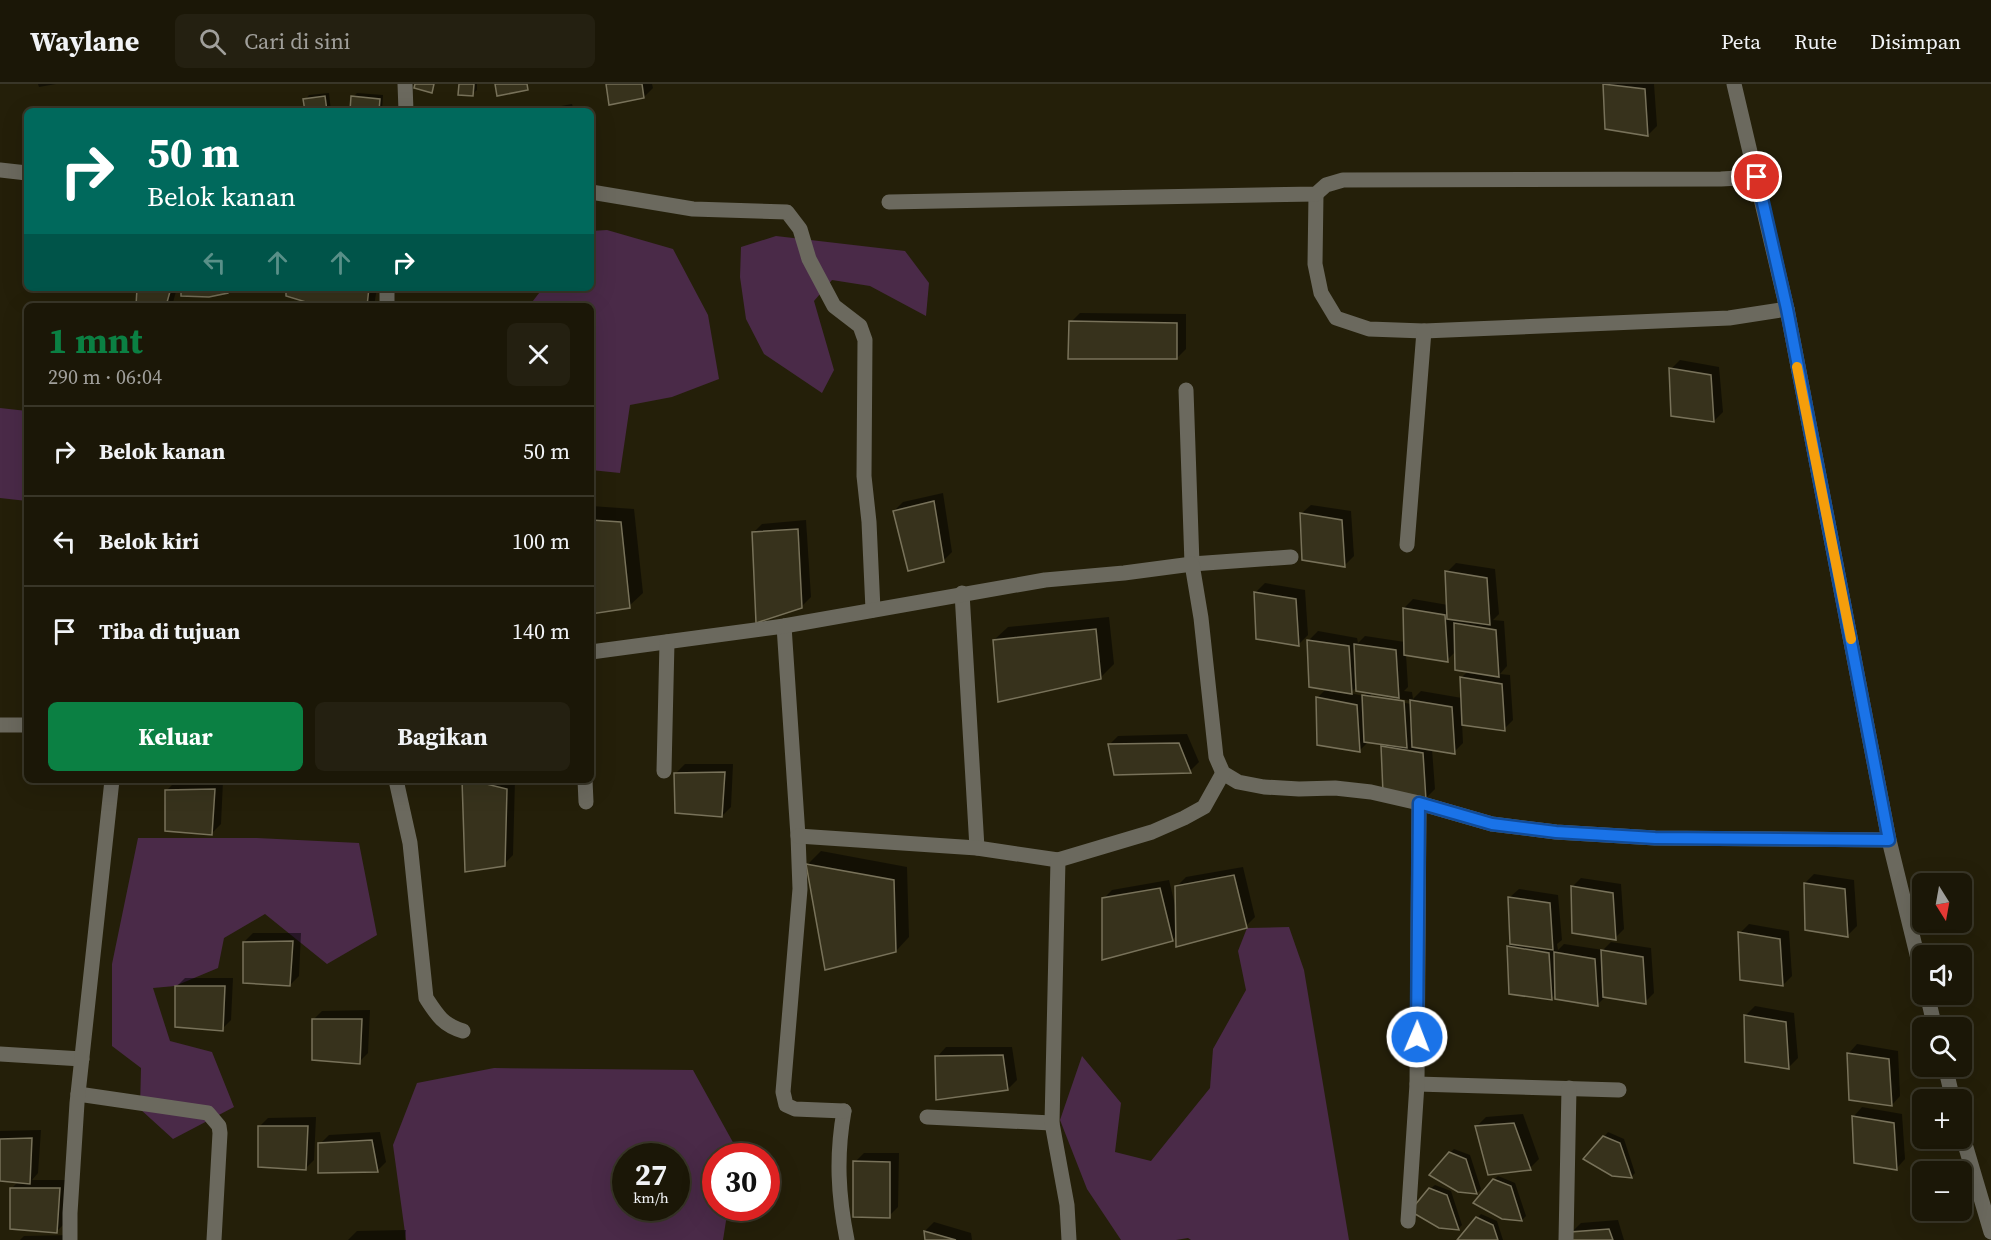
<!DOCTYPE html>
<html lang="id">
<head>
<meta charset="utf-8">
<style>
  body { margin:0; font-family:"Source Serif 4",serif; background:#242011; color:#f1f3f6; height:100vh; display:flex; flex-direction:column; font-size:22px; white-space:nowrap }
  * { box-sizing:border-box; margin:0 }
  p { font-size:20px; color:#a09f9b }
  .icon { flex:none; width:33px; height:33px; fill:none; stroke:currentColor; stroke-width:2; stroke-linecap:round; stroke-linejoin:round }
  .map { position:relative; flex:1; overflow:hidden }
  .details { position:absolute; left:24px; top:219px; width:570px; height:480px; display:flex; flex-direction:column; background:#1b1707; border-radius:9px; box-shadow:0 6px 24px #0002,0 0 0 2px #393628 }
  .details>* { flex:none }
  .guide { position:absolute; left:24px; top:24px; width:570px; height:183px; border-radius:9px; box-shadow:0 6px 24px #0002,0 0 0 2px #393628; background:#00695c; color:#fff; overflow:hidden }
  .needle { width:39px; rotate:169deg }
  .controls { position:absolute; left:1912px; top:789px; display:grid; gap:12px }
  .controls a { display:grid; place-items:center; width:60px; height:60px; border-radius:9px; background:#1b1707; box-shadow:0 6px 24px #0002,0 0 0 2px #393628; font-size:30px }
  .speed { position:absolute; left:612px; top:1059px; display:flex; gap:12px; font-size:30px; font-weight:700; text-align:center }
  .speed>* { display:grid; place-content:center; width:78px; height:78px; border-radius:50%; background:#1b1707; box-shadow:0 6px 24px #0002,0 0 0 2px #393628; line-height:1 }
  .speed small { font-size:15px; font-weight:400 }
  .speed .limit { border:9px solid #d22; background:#fff; color:#111 }
  .pin { position:absolute; display:grid; place-items:center; width:51px; height:51px; color:#fff; margin:-26px; border:3px solid #fff; border-radius:50%; box-shadow:0 2px 6px #0007 }
  .me { position:absolute; width:66px; margin:-33px; rotate:1deg; stroke-linejoin:round; filter:drop-shadow(0 0 4px #0008) }
  .turn { display:flex; align-items:center; gap:21px; height:126px; padding:0 24px; font-size:27px }
  .turn .icon { width:78px; height:78px; stroke-width:2.5 }
  .turn b { display:block; font-size:42px; line-height:51px }
  .lanes { display:flex; align-items:center; height:57px; padding:0 24px; background:#0003; justify-content:center; gap:30px; direction:ltr }
  .lanes .off { opacity:.35 }
  .round { display:grid; place-items:center; flex:none; width:63px; height:63px; border-radius:9px; background:#242011 }
  .head { display:flex; align-items:center; justify-content:space-between; height:102px; padding:0 24px }
  h1 { font-size:36px; font-weight:700; line-height:45px; color:#0b8043 }
  .action { display:flex; gap:12px; margin-top:auto; padding:12px 24px }
  .action a { flex:1; height:69px; border-radius:9px; background:#0b8043; color:#fff; font-size:24px; font-weight:700; line-height:69px; text-align:center }
  .action a+a { background:#242011; color:#f1f3f6 }
  ul { padding:0; list-style:none }
  li { display:flex; align-items:center; gap:18px; height:90px; padding:0 24px; border-top:2px solid #393628 }
  li div { flex:1 }
  li b { display:block; font-size:22px }
  li em { font-style:normal }
  header { display:flex; align-items:center; gap:36px; box-sizing:border-box; height:84px; padding:0 30px; background:#1b1707; border-bottom:2px solid #393628 }
  header strong { font-size:28px }
  nav { display:flex; gap:33px; margin-inline-start:auto; font-size:21px }
  .search { width:420px; height:54px; background:#242011; display:flex; align-items:center; gap:15px; box-sizing:border-box; padding:0 21px; border-radius:9px; color:#a09f9b; font-size:22px }
  .map>svg:first-child { display:block }
</style>
</head>
<body>
<header>
<strong>Waylane</strong>
<div class="search"><svg class="icon" aria-label="search" viewBox="0 0 24 24"><circle cx="10" cy="10" r="6"/><path d="M15 15l6 6"/></svg>Cari di sini</div>
<nav><a>Peta</a><a>Rute</a><a>Disimpan</a></nav>
</header>
<div class="map">
<svg width="1991" height="1156" viewBox="0 0 1991 1156">
  <rect width="100%" height="100%" fill="#241f09"/>
  <!-- green -->
  <g fill="#4a2a48" fill-rule="evenodd">
    <path d="M607,146L673,165L708,231L719,295L672,313L630,321L620,389L591,386V222H529L543,204H591V147Z"/>
    <path d="M776,152L905,167L929,199L926,232L870,202L832,196L814,217L834,286L822,309L764,270L746,235L740,193L741,163Z"/>
    <path d="M0,324L27,327V417L0,414Z"/>
    <path d="M138,754H257L359,759L377,851L327,880L265,830L224,854L218,884L175,902L153,904L170,957L212,968L234,1023L173,1055L140,1025L141,984L112,962V880Z"/>
    <path d="M1289,843L1304,886L1349,1156H1191L1188,1154L1176,1156H1121L1087,1105L1060,1036L1082,972L1121,1019L1115,1068L1151,1077L1210,1004L1213,965L1246,906L1238,867L1247,844Z"/>
    <path d="M494,984L693,986L735,1062L734,1072H716V1124H728L723,1156H406L393,1061L417,999ZM676,1072V1124H626V1072Z"/>
  </g>
  <!-- shadow -->
  <g fill="#0007" fill-rule="evenodd">
    <path d="M38,0H56L39,3Z"/>
    <path d="M461,0H477V6L472,10Z"/>
    <path d="M607,0H652L653,4L644,13Z"/>
    <path d="M1605,0H1654L1657,42L1648,51L1606,44Z"/>
    <path d="M329,9L331,27H306L305,16L309,11Z"/>
    <path d="M357,9L383,11L382,27H352L353,13Z"/>
    <path d="M572,20L574,27H534Z"/>
    <path d="M139,204H177L172,222H137Z"/>
    <path d="M287,204H377L374,222H324Z"/>
    <path d="M1080,229L1186,230V265L1177,274L1071,238Z"/>
    <path d="M1680,276L1719,283L1723,328L1714,337L1671,285Z"/>
    <path d="M943,409L952,468L943,477L894,427L903,418Z"/>
    <path d="M1311,421L1351,427L1354,472L1345,481L1302,429Z"/>
    <path d="M591,422L634,425L643,509L629,522L591,529Z"/>
    <path d="M806,436L811,513L801,523L753,449L762,440Z"/>
    <path d="M1456,479L1495,485L1499,530L1493,536L1504,537L1507,582L1500,590L1510,591L1513,636L1504,645L1462,639L1463,659L1454,668L1432,665L1435,705L1426,714L1383,662L1386,659L1369,657L1360,666L1317,614L1327,604L1309,556L1318,547L1357,554L1358,559L1365,552L1405,558L1404,524L1413,515L1448,521L1447,488ZM1456,567L1468,587L1461,594L1462,614L1421,607L1413,615L1412,608L1404,607L1408,603L1406,570L1447,576ZM1358,602L1368,608L1364,612L1350,609ZM1371,610L1412,617L1411,620L1371,613Z"/>
    <path d="M1265,499L1305,506L1308,551L1299,560L1256,508Z"/>
    <path d="M1109,533L1114,580L1100,594L994,556L1008,543Z"/>
    <path d="M1187,650L1199,678L1190,687L1115,689L1109,661L1118,652Z"/>
    <path d="M685,680H733L731,723L722,732L676,689Z"/>
    <path d="M463,696H515L513,771L504,780Z"/>
    <path d="M223,697L221,740L212,749L166,707L175,698Z"/>
    <path d="M821,767L907,783L909,853L896,867L807,781Z"/>
    <path d="M1243,783L1255,833L1246,842L1177,851L1173,855L1104,874L1103,815L1112,806L1169,796L1175,821L1177,802L1186,793Z"/>
    <path d="M1814,790L1854,796L1857,842L1848,851L1807,845L1805,799Z"/>
    <path d="M1581,794L1621,800L1624,845L1615,854L1572,803Z"/>
    <path d="M1519,805L1558,811L1562,856L1557,860L1558,866L1564,860L1603,866L1611,858L1651,864L1654,909L1645,918L1606,912L1598,920L1556,910L1552,914L1511,908L1509,862L1512,859L1510,813Z"/>
    <path d="M1749,840L1789,847L1792,892L1783,901L1740,849Z"/>
    <path d="M253,849H301L299,892L290,901L244,858Z"/>
    <path d="M185,894H233L231,936L222,945L176,903Z"/>
    <path d="M1755,922L1794,929L1798,974L1789,983L1747,977L1746,931Z"/>
    <path d="M370,926L368,969L359,978L313,936L322,927Z"/>
    <path d="M1857,960L1898,967L1900,1012L1892,1021L1849,969Z"/>
    <path d="M946,963H1012L1017,996L1008,1005L937,973Z"/>
    <path d="M1862,1023L1902,1030L1905,1075L1897,1084L1854,1032Z"/>
    <path d="M1523,1030L1539,1075L1530,1084L1477,1042L1486,1033Z"/>
    <path d="M316,1033L314,1076L305,1085L259,1043L268,1034Z"/>
    <path d="M41,1046L38,1089L32,1096H68L66,1138L57,1147L11,1105L19,1097L0,1095V1047Z"/>
    <path d="M380,1048L386,1078L377,1087L320,1060L329,1051Z"/>
    <path d="M1608,1048L1624,1055L1635,1089L1631,1093L1604,1053Z"/>
    <path d="M1454,1065L1470,1071L1481,1105L1477,1109L1458,1107L1450,1069Z"/>
    <path d="M864,1069H899L898,1123L889,1132L855,1078Z"/>
    <path d="M1498,1092L1515,1099L1526,1132L1522,1136L1503,1133L1494,1096Z"/>
    <path d="M1435,1101L1451,1107L1462,1141L1458,1145L1430,1105Z"/>
    <path d="M1481,1130L1497,1137L1503,1156H1459Z"/>
    <path d="M1618,1136L1624,1156H1574L1572,1148L1581,1139Z"/>
    <path d="M934,1138L971,1149L972,1156H926L925,1147Z"/>
    <path d="M406,1146L405,1156H348L357,1147Z"/>
    <path d="M72,1151V1156H20L24,1152Z"/>
  </g>
  <!-- building -->
  <g fill="#37321c" stroke="#78725a" stroke-width="1.5">
    <path d="M415,0H434L432,9L414,4Z"/>
    <path d="M459,0H474L473,12L458,11Z"/>
    <path d="M495,0H527L528,6L497,12Z"/>
    <path d="M606,0H642L644,14L609,21Z"/>
    <path d="M1603,0L1645,5L1648,52L1605,45Z"/>
    <path d="M325,12L327,27H305L303,15Z"/>
    <path d="M351,12L380,15L379,27H350Z"/>
    <path d="M137,204H171L166,222H136Z"/>
    <path d="M181,204H229L228,209L209,213L181,212Z"/>
    <path d="M286,204H369L367,222H319L286,212Z"/>
    <path d="M1069,237L1177,239V275H1068Z"/>
    <path d="M1669,284L1711,291L1714,338L1671,332Z"/>
    <path d="M934,417L944,478L908,487L893,427Z"/>
    <path d="M1300,429L1342,436L1345,483L1302,476Z"/>
    <path d="M591,436L621,438L630,524L591,530Z"/>
    <path d="M798,445L802,524L756,539L752,448Z"/>
    <path d="M1445,487L1487,494L1490,541L1447,535Z"/>
    <path d="M1254,508L1296,515L1299,562L1256,555Z"/>
    <path d="M1403,524L1445,531L1448,578L1404,571Z"/>
    <path d="M1454,539L1496,546L1499,593L1455,586Z"/>
    <path d="M1096,545L1101,595L998,618L993,556Z"/>
    <path d="M1307,556L1349,562L1352,610L1309,603Z"/>
    <path d="M1354,560L1396,566L1399,614L1356,607Z"/>
    <path d="M1460,593L1502,600L1505,647L1462,641Z"/>
    <path d="M1362,611L1404,617L1407,664L1364,658Z"/>
    <path d="M1316,613L1357,621L1360,668L1317,661Z"/>
    <path d="M1410,616L1452,623L1455,670L1412,663Z"/>
    <path d="M1179,659L1191,689L1114,691L1108,660Z"/>
    <path d="M1381,662L1423,669L1426,716L1383,709Z"/>
    <path d="M725,688L722,733L675,729L674,689Z"/>
    <path d="M462,696H470L507,705L505,782L465,788Z"/>
    <path d="M215,705L212,751L165,747V706Z"/>
    <path d="M806,780L894,796L896,868L825,886Z"/>
    <path d="M1234,791L1247,844L1176,863L1175,802Z"/>
    <path d="M1804,799L1845,805L1848,853L1805,846Z"/>
    <path d="M1571,802L1613,809L1616,856L1572,849Z"/>
    <path d="M1160,804L1173,857L1102,876V814Z"/>
    <path d="M1508,813L1550,819L1553,866L1510,860Z"/>
    <path d="M1738,848L1780,855L1783,902L1740,896Z"/>
    <path d="M293,857L290,902L243,899V858Z"/>
    <path d="M1507,862L1549,869L1552,916L1509,910Z"/>
    <path d="M1601,866L1643,873L1646,920L1603,913Z"/>
    <path d="M1554,868L1595,875L1598,922L1555,915Z"/>
    <path d="M175,902H225L223,947L175,943Z"/>
    <path d="M1744,931L1786,938L1789,985L1745,978Z"/>
    <path d="M312,935H362L360,980L312,976Z"/>
    <path d="M1847,969L1889,975L1892,1022L1849,1016Z"/>
    <path d="M1003,971L1008,1006L936,1016L935,972Z"/>
    <path d="M1852,1032L1894,1039L1897,1086L1854,1079Z"/>
    <path d="M1514,1039L1531,1086L1488,1091L1475,1042Z"/>
    <path d="M258,1042H308L306,1086L258,1083Z"/>
    <path d="M1603,1052L1620,1059L1632,1094L1612,1092L1583,1075Z"/>
    <path d="M32,1054L30,1100L0,1097V1055Z"/>
    <path d="M372,1056L378,1088L318,1089V1059Z"/>
    <path d="M1449,1068L1466,1075L1477,1110L1458,1108L1429,1091Z"/>
    <path d="M853,1077L890,1078V1134L853,1133Z"/>
    <path d="M1493,1095L1511,1102L1522,1137L1502,1135L1473,1119Z"/>
    <path d="M10,1104H60L57,1149L10,1145Z"/>
    <path d="M1429,1104L1447,1111L1459,1146L1439,1144L1410,1127Z"/>
    <path d="M1476,1133L1493,1141L1498,1156H1457Z"/>
    <path d="M1609,1145L1613,1156H1572L1570,1148Z"/>
    <path d="M924,1147L956,1156H925Z"/>
  </g>
  <g fill="none" stroke-linecap="round" stroke-linejoin="round">
    <!-- service -->
    <g stroke="#6b695e" stroke-width="15">
      <path d="M0,970L82,975"/>
      <path d="M844,1027C836,1072 838,1111 847,1156"/>
    </g>
    <!-- minor -->
    <g stroke="#6b695e" stroke-width="15">
      <path d="M405,0L406,27"/>
      <path d="M1734,0L1787,225L1889,756L1923,895"/>
      <path d="M0,86L27,89"/>
      <path d="M591,108L693,125L787,128L800,145L809,175L834,222L860,242L865,256L864,392L869,438L873,526"/>
      <path d="M1316,110L1315,180L1321,209L1336,234L1369,245L1424,247L1729,234L1787,225"/>
      <path d="M889,118L1316,110L1326,101L1343,96L1721,95L1757,93"/>
      <path d="M387,204V222"/>
      <path d="M1186,306L1192,480L1291,473"/>
      <path d="M1407,461L1424,247"/>
      <path d="M962,509L977,764"/>
      <path d="M784,542L798,752L800,805L783,1008L786,1021L795,1025L844,1027"/>
      <path d="M591,568L784,542L1045,496L1124,489L1192,480L1201,534L1216,673L1223,689L1238,698L1264,703L1299,705L1335,704L1371,708L1419,719L1492,740L1556,748L1655,754L1889,756"/>
      <path d="M0,641H27"/>
      <path d="M664,687L667,558"/>
      <path d="M396,696L410,759L426,914C437,931 443,941 463,947"/>
      <path d="M585,696L586,718"/>
      <path d="M798,752L977,764L1058,776"/>
      <path d="M1927,910L1935,944"/>
      <path d="M1945,982L1953,1016"/>
      <path d="M1417,1000L1619,1006"/>
      <path d="M78,1010L208,1029L219,1042L220,1049L214,1156"/>
      <path d="M927,1033L1052,1039"/>
      <path d="M1962,1050L1991,1148"/>
      <path d="M1408,1137L1417,1000L1419,719"/>
      <path d="M70,1156V1129L77,1019L112,696"/>
      <path d="M1069,1156L1067,1121L1052,1039L1058,776L1152,748L1184,734L1204,723L1223,689"/>
      <path d="M1566,1156L1569,1004"/>
    </g>
  </g>
  <g fill="none" stroke-linecap="round" stroke-linejoin="round">
    <defs>
      <path id="route" d="M1417,953L1419,719L1492,740L1556,748L1655,754L1889,756L1787,225L1757,93"/>
    </defs>
    <!-- route casing -->
    <use href="#route" stroke="#114b97" stroke-width="15"/>
    <!-- route -->
    <use href="#route" stroke="#1a73e8" stroke-width="10"/>
    <!-- slow -->
    <path stroke="#f59e0b" stroke-width="10" d="M1797,283L1851,555"/>
  </g>
</svg>
<div class="controls">
<a><svg class="needle" viewBox="-14 -14 28 28"><path d="M0-13l5 13h-10z" fill="#e53935"/><path d="M0 13l5-13h-10z" fill="#a09f9b"/></svg></a>
<a><svg class="icon" aria-label="sound" viewBox="0 0 24 24"><path d="M4 9h4l5-4v14l-5-4H4zM17 9q2 3 0 6"/></svg></a>
<a><svg class="icon" aria-label="search" viewBox="0 0 24 24"><circle cx="10" cy="10" r="6"/><path d="M15 15l6 6"/></svg></a>
<a>+</a>
<a>−</a>
</div>
<div class="speed"><div>27<small>km/h</small></div><div class="limit">30</div></div>
<div class="pin" style="left:1757px;top:93px;background:#d93025"><svg class="icon" aria-label="arrive" viewBox="0 0 24 24"><path d="M6 21V4h12l-3 4 3 4H6"/></svg></div>
<svg class="me" style="left:1417px;top:953px" viewBox="-20 -20 40 40"><circle r="17" fill="#1a73e8" stroke="#fff" stroke-width="3"/><path d="M0-11L8 9 0 5-8 9z" fill="#fff"/></svg>
<div class="guide">
<div class="turn"><svg class="icon" aria-label="right" viewBox="0 0 24 24"><path d="M7 20v-9h11M14 6l5 5-5 5"/></svg><div><b>50 m</b>Belok kanan</div></div>
<div class="lanes"><svg class="icon off" aria-label="left" viewBox="0 0 24 24"><path d="M17 20v-9H6M10 6l-5 5 5 5"/></svg><svg class="icon off" aria-label="ahead" viewBox="0 0 24 24"><path d="M12 20V5M6 11l6-6 6 6"/></svg><svg class="icon off" aria-label="ahead" viewBox="0 0 24 24"><path d="M12 20V5M6 11l6-6 6 6"/></svg><svg class="icon" aria-label="right" viewBox="0 0 24 24"><path d="M7 20v-9h11M14 6l5 5-5 5"/></svg></div>
</div>
<section class="details">
<div class="head"><div><h1>1 mnt</h1><p>290 m · 06:04</p></div><a class="round"><svg class="icon" aria-label="close" viewBox="0 0 24 24"><path d="M6 6l12 12M18 6L6 18"/></svg></a></div>
<ul>
<li><svg class="icon" aria-label="right" viewBox="0 0 24 24"><path d="M7 20v-9h11M14 6l5 5-5 5"/></svg><div><b>Belok kanan</b></div><em>50 m</em></li>
<li><svg class="icon" aria-label="left" viewBox="0 0 24 24"><path d="M17 20v-9H6M10 6l-5 5 5 5"/></svg><div><b>Belok kiri</b></div><em>100 m</em></li>
<li><svg class="icon" aria-label="arrive" viewBox="0 0 24 24"><path d="M6 21V4h12l-3 4 3 4H6"/></svg><div><b>Tiba di tujuan</b></div><em>140 m</em></li>
</ul>
<div class="action"><a>Keluar</a><a>Bagikan</a></div>
</section>
</div>
</body>
</html>
